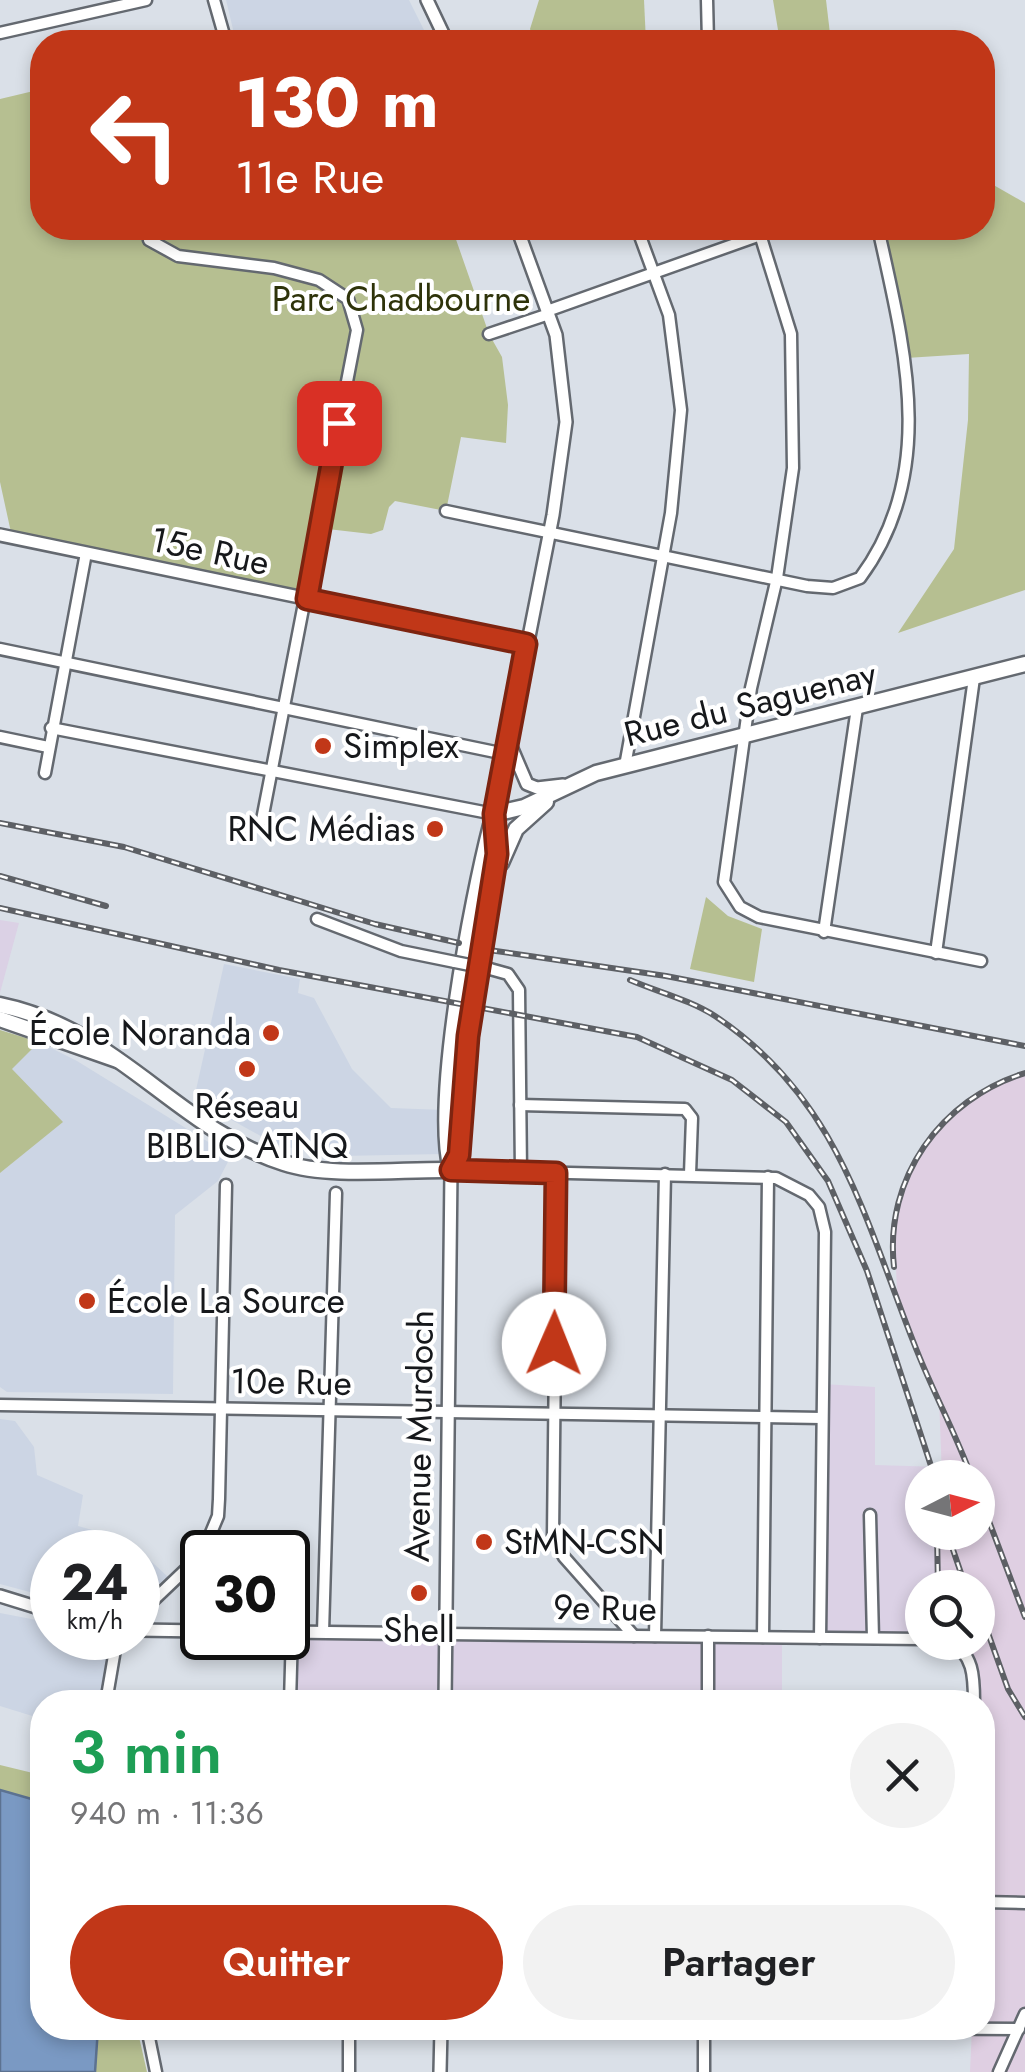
<!DOCTYPE html>
<html lang="fr">
<head>
<meta charset="utf-8">
<style>
  body { margin:0; font-family:Jost,sans-serif; background:#f2f2f2; color:#202124; height:100vh; display:flex; flex-direction:column; font-size:38px; white-space:nowrap }
  * { box-sizing:border-box; margin:0 }
  p { font-size:32px; color:#757577 }
  .icon { flex:none; width:55px; height:55px; fill:none; stroke:currentColor; stroke-width:2; stroke-linecap:round; stroke-linejoin:round }
  .map { position:relative; flex:1; overflow:hidden }
  .drawer { position:absolute; left:30px; top:1690px; width:965px; height:350px; display:flex; flex-direction:column; background:#fff; border-radius:40px; box-shadow:0 5px 15px #0003 }
  .drawer>* { flex:none }
  .top-card { position:absolute; left:30px; top:30px; width:965px; height:210px; border-radius:40px; box-shadow:0 5px 15px #0003; background:#c13718; color:#fff; overflow:hidden }
  .needle { width:65px; rotate:84deg }
  .fabs { position:absolute; left:905px; top:1460px; display:grid; gap:20px }
  .fabs a { display:grid; place-items:center; width:90px; height:90px; border-radius:50%; background:#fff; box-shadow:0 5px 15px #0003; font-size:50px }
  .speed { position:absolute; left:30px; top:1530px; display:flex; gap:20px; font-size:50px; font-weight:700; text-align:center }
  .speed>* { display:grid; place-content:center; width:130px; height:130px; border-radius:50%; background:#fff; box-shadow:0 5px 15px #0003; line-height:1 }
  .speed small { font-size:25px; font-weight:400 }
  .speed .limit { border:5px solid #111; border-radius:15px; background:#fff; color:#111 }
  .pin { position:absolute; display:grid; place-items:center; width:85px; height:85px; color:#fff; margin:-42px; border-radius:20px; box-shadow:0 5px 15px #0006 }
  .me { position:absolute; width:110px; margin:-55px; rotate:1deg; stroke-linejoin:round; filter:drop-shadow(0 0 8px #0008) }
  .turn { display:flex; align-items:center; gap:35px; height:210px; padding:0 40px; font-size:45px }
  .turn .icon { width:130px; height:130px; stroke-width:2.5 }
  .turn b { display:block; font-size:70px; line-height:85px }
  .round { display:grid; place-items:center; flex:none; width:105px; height:105px; border-radius:52px; background:#f2f2f2 }
  .head { display:flex; align-items:center; justify-content:space-between; height:170px; padding:0 40px }
  h1 { font-size:60px; font-weight:600; line-height:75px; color:#1e9e55 }
  .cta { display:flex; gap:20px; margin-top:auto; padding:20px 40px }
  .cta a { flex:1; height:115px; border-radius:60px; background:#c13718; color:#fff; font-size:40px; font-weight:600; line-height:115px; text-align:center }
  .cta a+a { background:#f2f2f2; color:#202124 }
  .map>svg:first-child { display:block }
</style>
</head>
<body>
<div class="map">
<svg width="1025" height="2072" viewBox="0 0 1025 2072">
  <rect width="100%" height="100%" fill="#dae0e8"/>
  <!-- commercial -->
  <g fill="#dbd1e5">
    <path d="M0,920L19,923L0,993Z"/>
    <path d="M822,1384L875,1387V1465L942,1467V1477L922,1478V1532L940,1533L938,1587L922,1588V1639L820,1638Z"/>
    <path d="M292,1632L782,1637V1702H290Z"/>
  </g>
  <!-- industrial -->
  <path fill="#dfcfe2" d="M1025,1073V2072H970L972,2028H982V1702H974L972,1667L948,1643L978,1642V1588H939L940,1533L978,1532V1478L942,1477L939,1398L917,1351L897,1292L894,1217L910,1170L950,1115L986,1089Z"/>
  <!-- built -->
  <g fill="#ccd5e4">
    <path d="M226,0H409L430,42H236Z"/>
    <path d="M224,964L300,979L298,993L314,998L352,1069L391,1108L444,1110V1154L340,1156L305,1151L275,1144L194,1099Z"/>
    <path d="M39,1042L77,1061L231,1156L218,1181L175,1215L173,1394L7,1392L0,1387V1173L62,1122L11,1069Z"/>
    <path d="M0,1419L15,1421L34,1447L37,1475L83,1495L78,1526L128,1540L168,1577L138,1607V1552H52V1598L0,1584Z"/>
    <path d="M0,1613L52,1623V1638H111L105,1702H42V1719L0,1706Z"/>
  </g>
  <!-- green -->
  <g fill="#b6bf91">
    <path d="M539,0H644L646,42H535L530,29Z"/>
    <path d="M773,0H826L831,42H780Z"/>
    <path d="M42,89V228H452L489,334L502,357L508,405L506,443L461,437L446,511L395,501L389,507L383,530L371,534L319,528L307,599L12,537L0,482V99Z"/>
    <path d="M983,179L1025,203V590L898,633L954,549L968,420L969,354L906,358L878,228H982Z"/>
    <path d="M706,897L728,916L762,929L754,982L690,969Z"/>
    <path d="M0,1030L39,1042L12,1069L63,1122L0,1173Z"/>
    <path d="M42,1760V1802L0,1790V1765L37,1774Z"/>
    <path d="M98,2028H137L147,2072H95Z"/>
  </g>
  <!-- water -->
  <path fill="#7a99c3" stroke="#5c7291" stroke-width="2.5" d="M0,1790L42,1802V2028H98L95,2072H0Z"/>
  <g fill="none" stroke-linecap="round" stroke-linejoin="round">
    <defs>
      <g id="minor">
        <path d="M214,0L226,42"/>
        <path d="M707,0L708,42"/>
        <path d="M0,33L146,0"/>
        <path d="M758,228L791,334L793,468L777,578L751,688L724,882L740,907L759,917L981,961"/>
        <path d="M149,240L178,256L274,268L319,280L348,299L357,330L262,820"/>
        <path d="M547,311L780,228"/>
        <path d="M489,334L549,314"/>
        <path d="M446,511L807,586L833,588L860,578C939,472 904,346 878,228"/>
        <path d="M0,649L505,754"/>
        <path d="M51,728L494,814"/>
        <path d="M0,737L48,747"/>
        <path d="M625,766L671,513L681,410L669,315L637,228"/>
        <path d="M45,773L86,553"/>
        <path d="M317,919L401,951L455,962"/>
        <path d="M824,932L857,708"/>
        <path d="M936,953L974,678"/>
        <path d="M490,969L508,974L519,990L521,1172"/>
        <path d="M520,1105L685,1109L692,1118L690,1174"/>
        <path d="M451,1170L776,1178L809,1195L819,1207L825,1232L820,1638"/>
        <path d="M557,1173L553,1536L564,1557L634,1636"/>
        <path d="M0,1405L822,1418"/>
        <path d="M870,1515L873,1638"/>
        <path d="M203,1552L218,1516L219,1499L226,1185"/>
        <path d="M138,1615L202,1554"/>
        <path d="M323,1632L336,1193"/>
        <path d="M446,1634L922,1639"/>
        <path d="M655,1636L665,1174"/>
        <path d="M763,1637L768,1177"/>
        <path d="M948,1642C974,1652 974,1678 974,1702"/>
        <path d="M106,1702L117,1638"/>
        <path d="M290,1702L292,1632"/>
        <path d="M708,1702V1636"/>
        <path d="M982,1902L1025,1903"/>
        <path d="M147,2028L156,2072"/>
        <path d="M837,2028L1019,2029"/>
        <path d="M349,2072V2028"/>
        <path d="M704,2072V2028"/>
        <path d="M999,2072L1025,2014"/>
      </g>
      <g id="tertiary">
        <path d="M427,0L447,42"/>
        <path d="M0,535L526,644"/>
        <path d="M509,742L527,784L537,788L563,785"/>
        <path d="M494,814L553,515L566,422L556,335L517,228"/>
        <path d="M0,1596L52,1612"/>
        <path d="M138,1630L202,1631"/>
        <path d="M288,1632L446,1634"/>
        <path d="M445,1702L451,1170"/>
        <path d="M440,2072L441,2028"/>
      </g>
      <g id="secondary">
        <path d="M494,814L524,807L596,773L1025,664"/>
        <path d="M501,863L516,829L546,802"/>
        <path d="M0,1005C118,1029 177,1129 284,1163C329,1178 402,1169 451,1170"/>
        <path d="M0,1019L117,1060"/>
        <path d="M451,1170L459,1155L465,1061L497,854L494,814"/>
        <path d="M451,1170C433,1100 472,899 491,825"/>
      </g>
    </defs>
    <!-- minor casing -->
    <use href="#minor" stroke="#646970" stroke-width="15"/>
    <!-- tertiary casing -->
    <use href="#tertiary" stroke="#646970" stroke-width="16"/>
    <!-- secondary casing -->
    <use href="#secondary" stroke="#646970" stroke-width="19"/>
    <!-- minor -->
    <use href="#minor" stroke="#fff" stroke-width="10"/>
    <!-- tertiary -->
    <use href="#tertiary" stroke="#fff" stroke-width="11"/>
    <!-- secondary -->
    <use href="#secondary" stroke="#fff" stroke-width="14"/>
    <defs>
      <g id="rail">
        <path d="M0,823L124,847L375,924L459,943"/>
        <path d="M0,876L106,906"/>
        <path d="M0,908L279,970L637,1037L732,1080L786,1122L828,1181L867,1271L935,1478"/>
        <path d="M489,950L666,976L1025,1046"/>
        <path d="M630,980C658,992 690,1000 715,1016C840,1099 865,1222 917,1351C934,1394 956,1434 972,1478"/>
        <path d="M894,1267C884,1178 941,1099 1025,1073"/>
        <path d="M978,1492L1025,1617"/>
        <path d="M937,1532L938,1588"/>
        <path d="M947,1532L966,1588"/>
        <path d="M978,1605L1008,1689L1025,1717"/>
      </g>
    </defs>
    <!-- rail casing -->
    <use href="#rail" stroke="#5d6065" stroke-width="6"/>
    <!-- rail -->
    <use href="#rail" stroke="#fff" stroke-width="2.5" stroke-dasharray="8" stroke-linecap="butt"/>
    <defs>
      <path id="minor-bridge" d="M455,962L490,969"/>
    </defs>
    <!-- minor-bridge casing -->
    <use href="#minor-bridge" stroke="#646970" stroke-width="15" stroke-linecap="butt"/>
    <!-- minor-bridge -->
    <use href="#minor-bridge" stroke="#fff" stroke-width="10"/>
  </g>
  <g fill="none" stroke-linecap="round" stroke-linejoin="round">
    <defs>
      <path id="route" d="M339,423L307,599L526,644L494,814L497,854L468,1036L459,1155L451,1170L556,1173L554,1344"/>
    </defs>
    <!-- route casing -->
    <use href="#route" stroke="#7d2410" stroke-width="25"/>
    <!-- route -->
    <use href="#route" stroke="#c13718" stroke-width="18"/>
  </g>
  <!-- markers -->
  <g fill="#c13718" stroke="#fff" stroke-width="4">
    <circle cx="323" cy="746" r="10"/>
    <circle cx="435" cy="829" r="10"/>
    <circle cx="271" cy="1033" r="10"/>
    <circle cx="247" cy="1069" r="10"/>
    <circle cx="87" cy="1301" r="10"/>
    <circle cx="484" cy="1542" r="10"/>
    <circle cx="419" cy="1593" r="10"/>
  </g>
  <g text-anchor="middle" stroke-width="8" stroke-linejoin="round" paint-order="stroke">
    <!-- park labels -->
    <g font-size="35" fill="#2e330a" stroke="#fff">
      <text x="401" y="311">Parc Chadbourne</text>
    </g>
    <!-- street labels -->
    <g font-size="35" fill="#16181b" stroke="#fff">
      <text transform="translate(210 551) rotate(12)" y="12">15e Rue</text>
      <text transform="translate(750 704) rotate(-14)" y="12">Rue du Saguenay</text>
      <text transform="translate(291 1382) rotate(1)" y="12">10e Rue</text>
      <text transform="translate(419 1436) rotate(-89)" y="12">Avenue Murdoch</text>
      <text transform="translate(605 1608) rotate(1)" y="12">9e Rue</text>
    </g>
    <!-- poi labels -->
    <g font-size="35" fill="#16181b" stroke="#fff" text-anchor="start">
      <text x="343" y="758">Simplex</text>
      <text x="415" y="841" text-anchor="end">RNC Médias</text>
      <text x="251" y="1045" text-anchor="end">École Noranda</text>
      <text x="247" y="1118" text-anchor="middle">Réseau<tspan x="247" dy="40">BIBLIO ATNQ</tspan></text>
      <text x="107" y="1313">École La Source</text>
      <text x="504" y="1554">StMN-CSN</text>
      <text x="419" y="1642" text-anchor="middle">Shell</text>
    </g>
  </g>
</svg>
<div class="fabs">
<a><svg class="needle" viewBox="-14 -14 28 28"><path d="M0-13l5 13h-10z" fill="#e53935"/><path d="M0 13l5-13h-10z" fill="#757577"/></svg></a>
<a><svg class="icon" aria-label="search" viewBox="0 0 24 24"><circle cx="10" cy="10" r="6"/><path d="M15 15l6 6"/></svg></a>
</div>
<div class="speed"><div>24<small>km/h</small></div><div class="limit">30</div></div>
<div class="pin" style="left:339px;top:423px;background:#d93025"><svg class="icon" aria-label="arrive" viewBox="0 0 24 24"><path d="M6 21V4h12l-3 4 3 4H6"/></svg></div>
<svg class="me" style="left:554px;top:1344px" viewBox="-20 -20 40 40"><circle r="19" fill="#fff"/><path d="M0-13L10 11 0 6-10 11z" fill="#c13718"/></svg>
<div class="top-card">
<div class="turn"><svg class="icon" aria-label="left" viewBox="0 0 24 24"><path d="M17 20v-9H6M10 6l-5 5 5 5"/></svg><div><b>130 m</b>11e Rue</div></div>
</div>
<section class="drawer">
<div class="head"><div><h1>3 min</h1><p>940 m · 11:36</p></div><a class="round"><svg class="icon" aria-label="close" viewBox="0 0 24 24"><path d="M6 6l12 12M18 6L6 18"/></svg></a></div>
<div class="cta"><a>Quitter</a><a>Partager</a></div>
</section>
</div>
</body>
</html>
